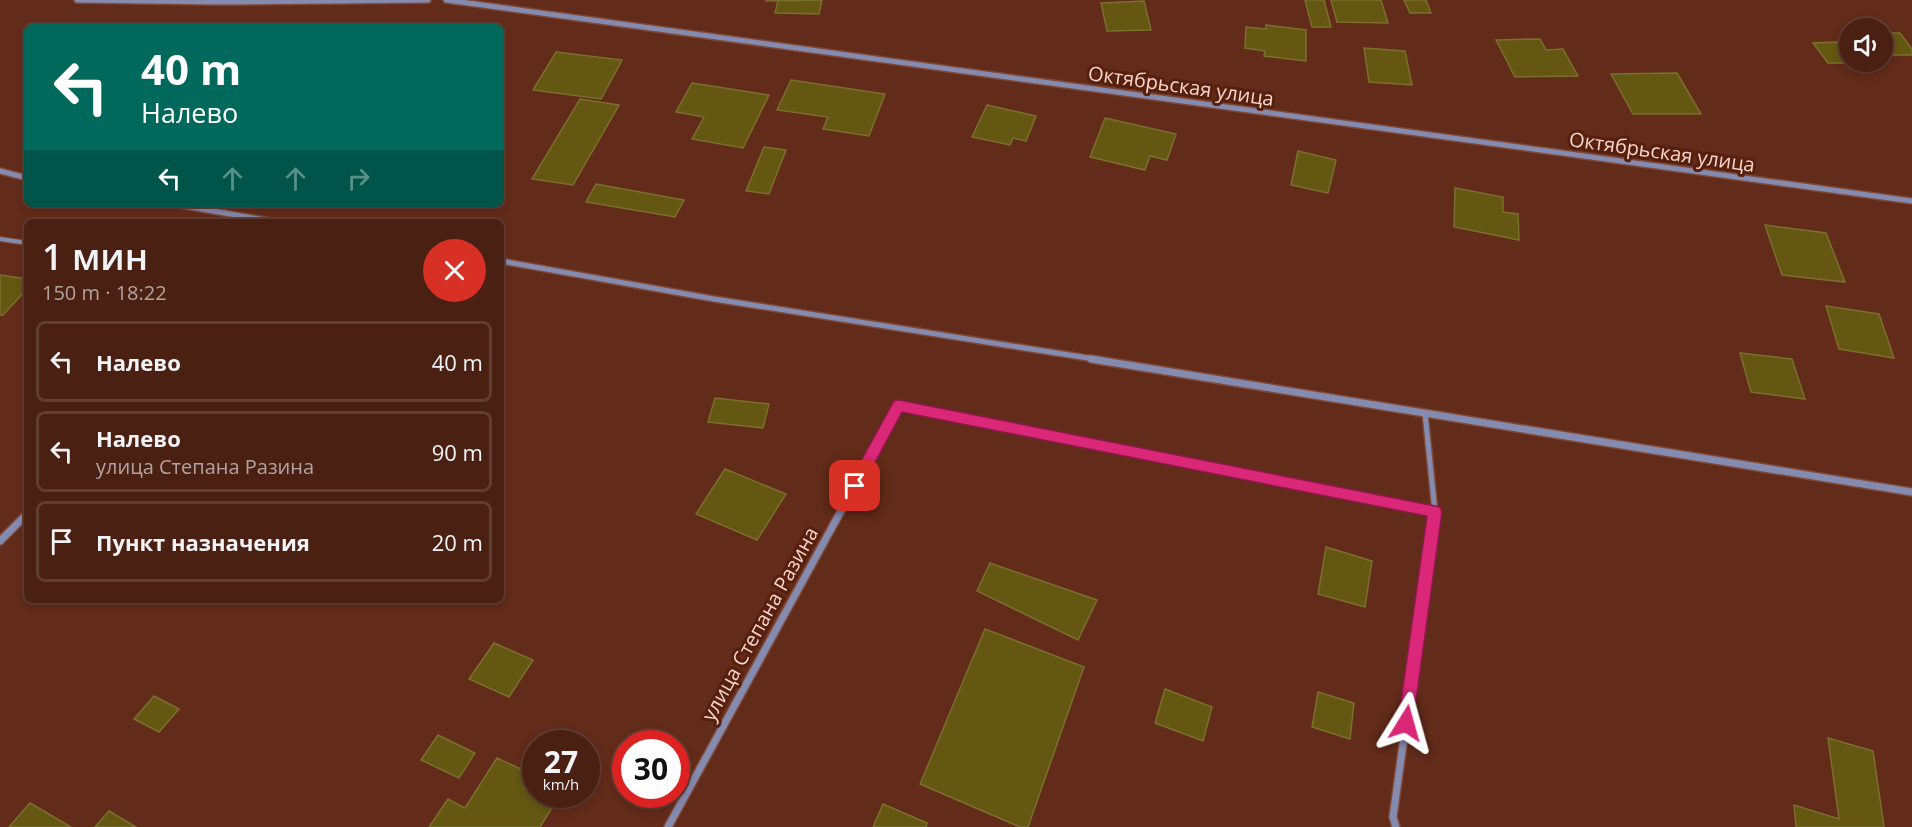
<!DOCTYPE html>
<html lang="ru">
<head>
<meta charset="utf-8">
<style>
  body { margin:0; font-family:"Open Sans",sans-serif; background:#542d21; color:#f1f3f6; height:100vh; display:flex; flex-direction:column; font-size:22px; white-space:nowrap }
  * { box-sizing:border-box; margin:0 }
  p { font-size:20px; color:#b2a3a0 }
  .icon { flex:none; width:33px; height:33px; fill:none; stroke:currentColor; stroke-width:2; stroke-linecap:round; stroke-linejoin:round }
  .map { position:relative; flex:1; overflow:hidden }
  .side { position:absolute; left:24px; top:219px; width:480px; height:384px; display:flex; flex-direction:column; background:#4a2013; border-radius:9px; box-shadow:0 3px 9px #0003,0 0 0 2px #613e33 }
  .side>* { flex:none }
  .banner { position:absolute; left:24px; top:24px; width:480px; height:183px; border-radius:9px; box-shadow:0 3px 9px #0003,0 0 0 2px #613e33; background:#00695c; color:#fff; overflow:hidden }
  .fabs { position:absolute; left:1839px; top:18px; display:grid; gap:12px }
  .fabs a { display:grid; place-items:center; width:54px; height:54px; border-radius:50%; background:#4a2013; box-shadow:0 3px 9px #0003,0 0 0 2px #613e33; font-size:30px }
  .speed { position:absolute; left:522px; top:730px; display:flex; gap:12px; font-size:30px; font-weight:700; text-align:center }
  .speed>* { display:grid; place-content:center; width:78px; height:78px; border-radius:50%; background:#4a2013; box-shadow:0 3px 9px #0003,0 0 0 2px #613e33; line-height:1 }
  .speed small { font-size:15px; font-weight:400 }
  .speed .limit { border:9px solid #d22; background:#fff; color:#111 }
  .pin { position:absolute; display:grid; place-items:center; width:51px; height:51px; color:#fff; margin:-26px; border-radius:12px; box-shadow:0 3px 9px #0006 }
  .me { position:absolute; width:66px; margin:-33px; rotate:8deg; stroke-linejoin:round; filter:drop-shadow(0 0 4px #0008) }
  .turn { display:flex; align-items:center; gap:21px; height:126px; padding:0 18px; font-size:27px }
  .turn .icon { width:78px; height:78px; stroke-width:2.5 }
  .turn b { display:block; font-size:42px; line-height:51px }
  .lanes { display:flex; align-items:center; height:57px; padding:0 18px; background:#0003; justify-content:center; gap:30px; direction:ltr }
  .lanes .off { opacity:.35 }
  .round { display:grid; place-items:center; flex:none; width:63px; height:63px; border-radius:32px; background:#542d21 }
  .overview { display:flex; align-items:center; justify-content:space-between; height:102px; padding:0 18px }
  h1 { font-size:36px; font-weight:600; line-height:45px }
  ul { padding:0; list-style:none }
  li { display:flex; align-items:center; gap:18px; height:81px; margin:0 12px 9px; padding:0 6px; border:3px solid #613e33; border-radius:9px }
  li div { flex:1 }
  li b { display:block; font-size:22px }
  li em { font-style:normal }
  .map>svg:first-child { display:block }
</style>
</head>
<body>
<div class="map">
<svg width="1912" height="827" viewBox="0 0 1912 827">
  <rect width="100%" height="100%" fill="#632b19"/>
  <!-- building -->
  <g fill="#635712" stroke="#7b6f2e" stroke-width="1.5">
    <path d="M822,0L819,14L775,13L778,1H765Z"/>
    <path d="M1305,0H1324L1331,27H1312Z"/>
    <path d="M1331,0H1381L1388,23L1337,22Z"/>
    <path d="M1404,0H1426L1431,13H1410Z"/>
    <path d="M1144,1L1151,30L1107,31L1101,3Z"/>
    <path d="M251,24H328L327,27H249Z"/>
    <path d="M1266,25L1306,30V61L1264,56L1265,51L1245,48L1246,27L1266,29Z"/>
    <path d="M1882,33H1900L1912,49V55H1882Z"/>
    <path d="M1540,39L1546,50L1563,49L1578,76L1515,77L1496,40Z"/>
    <path d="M1837,42L1850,62L1852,63H1828L1813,43Z"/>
    <path d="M1364,48L1405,51L1412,85L1369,82Z"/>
    <path d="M556,52L622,60L601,99L533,90Z"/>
    <path d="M1677,73L1701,114H1633L1611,74Z"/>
    <path d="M791,80L885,94L869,136L823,129L828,117L777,110Z"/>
    <path d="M692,83L769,95L743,148L692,139L704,117L676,112Z"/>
    <path d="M580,99L619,105L573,185L532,179Z"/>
    <path d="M987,105L1036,116L1026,141L1013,138L1010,145L972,137Z"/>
    <path d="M1105,118L1176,134L1167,160L1150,156L1145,170L1090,157Z"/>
    <path d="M764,147L786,150L769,194L746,191Z"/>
    <path d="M1298,151L1336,160L1328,193L1291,185Z"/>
    <path d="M596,184L684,200L675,217L586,202Z"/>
    <path d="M1455,188L1503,197V212L1518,214L1519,240L1454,227Z"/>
    <path d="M1765,225L1826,233L1845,282L1782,275Z"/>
    <path d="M0,275L27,279V289L3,315H0Z"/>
    <path d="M1826,306L1879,314L1894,358L1839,349Z"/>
    <path d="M1740,353L1792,359L1805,399L1751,392Z"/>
    <path d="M715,398L769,404L763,428L708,422Z"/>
    <path d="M725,469L786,494L757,540L696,514Z"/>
    <path d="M1326,547L1372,561L1365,607L1318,594Z"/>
    <path d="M990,563L1097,600L1078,640L977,591Z"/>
    <path d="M985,629L1084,667L1028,827H1020L920,784Z"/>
    <path d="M494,643L533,660L509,697L469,679Z"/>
    <path d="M1165,689L1212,707L1203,741L1155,723Z"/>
    <path d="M1318,692L1354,703L1350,739L1312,727Z"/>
    <path d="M154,696L179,709L159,732L134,719Z"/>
    <path d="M438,735L475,753L459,778L421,760Z"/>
    <path d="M1828,738L1873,751L1884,827H1796L1794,805L1839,819Z"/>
    <path d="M497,758L536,776V795H560L540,827H429L448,799L465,808Z"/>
    <path d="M30,803L71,827H9Z"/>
    <path d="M883,804L927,823L926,827H873Z"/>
    <path d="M109,811L136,827H95Z"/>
  </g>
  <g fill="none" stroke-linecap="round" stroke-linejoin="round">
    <defs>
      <path id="service-far1" d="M0,239L27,243"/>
      <path id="service" d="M899,405L1435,512L1425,413"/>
      <g id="minor-far1">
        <path d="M77,0L218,2L428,0"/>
        <path d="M446,0L1912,201"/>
        <path d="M0,171L27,178"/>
        <path d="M173,204L276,222"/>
        <path d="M501,261L714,299L1101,360"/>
      </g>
      <g id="minor">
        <path d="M1091,359L1912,492"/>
        <path d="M0,541L27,514"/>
        <path d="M668,827L899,405"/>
        <path d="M1396,827L1393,817L1435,512"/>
      </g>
    </defs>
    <!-- service-far1 casing -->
    <use href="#service-far1" stroke="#7e4939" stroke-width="6"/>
    <!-- service casing -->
    <use href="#service" stroke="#7e4939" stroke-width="8"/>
    <!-- minor-far1 casing -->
    <use href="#minor-far1" stroke="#7e4939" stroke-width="8"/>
    <!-- minor casing -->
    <use href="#minor" stroke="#7e4939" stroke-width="10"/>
    <!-- service-far1 -->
    <use href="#service-far1" stroke="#858aaf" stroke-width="4"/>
    <!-- service -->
    <use href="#service" stroke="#858aaf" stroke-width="5"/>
    <!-- minor-far1 -->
    <use href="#minor-far1" stroke="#858aaf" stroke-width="5"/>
    <!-- minor -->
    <use href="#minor" stroke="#858aaf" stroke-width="7"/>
  </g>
  <!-- route -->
  <path fill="#db2777" stroke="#8e194d" stroke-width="1.5" d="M899,400L1440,507L1442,512L1412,729L1406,731L1400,729L1398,723L1427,516L902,412L860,490L855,492L850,490L848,486L850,481L894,401Z"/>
  <g text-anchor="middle" stroke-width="6" stroke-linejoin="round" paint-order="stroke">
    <!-- street labels -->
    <g font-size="20" fill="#f8d4c9" stroke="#57200e">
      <text transform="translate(1181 86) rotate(8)" y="7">Октябрьская улица</text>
      <text transform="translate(1662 152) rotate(8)" y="7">Октябрьская улица</text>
      <text transform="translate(760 624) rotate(-61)" y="7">улица Степана Разина</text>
    </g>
  </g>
</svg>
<div class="fabs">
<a><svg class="icon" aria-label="sound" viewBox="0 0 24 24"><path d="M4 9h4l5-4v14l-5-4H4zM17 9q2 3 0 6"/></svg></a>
</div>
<div class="speed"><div>27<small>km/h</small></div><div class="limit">30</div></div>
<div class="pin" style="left:855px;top:486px;background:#d93025"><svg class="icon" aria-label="arrive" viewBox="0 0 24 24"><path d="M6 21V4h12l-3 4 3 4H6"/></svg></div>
<svg class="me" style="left:1406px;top:723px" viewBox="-20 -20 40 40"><path d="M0-17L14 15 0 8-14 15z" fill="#db2777" stroke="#fff" stroke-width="4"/></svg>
<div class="banner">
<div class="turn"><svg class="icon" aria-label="left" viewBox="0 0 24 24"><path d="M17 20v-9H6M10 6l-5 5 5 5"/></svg><div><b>40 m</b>Налево</div></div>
<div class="lanes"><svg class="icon" aria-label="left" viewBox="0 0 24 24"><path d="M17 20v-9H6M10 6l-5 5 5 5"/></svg><svg class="icon off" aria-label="ahead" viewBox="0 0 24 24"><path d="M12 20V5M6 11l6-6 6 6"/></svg><svg class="icon off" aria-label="ahead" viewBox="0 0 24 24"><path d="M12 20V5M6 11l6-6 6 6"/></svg><svg class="icon off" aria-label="right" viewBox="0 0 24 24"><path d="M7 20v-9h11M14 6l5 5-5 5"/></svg></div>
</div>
<section class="side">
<div class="overview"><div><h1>1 мин</h1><p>150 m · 18:22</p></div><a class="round" style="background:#d93025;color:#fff"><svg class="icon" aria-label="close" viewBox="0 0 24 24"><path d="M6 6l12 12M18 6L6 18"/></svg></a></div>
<ul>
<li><svg class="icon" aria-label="left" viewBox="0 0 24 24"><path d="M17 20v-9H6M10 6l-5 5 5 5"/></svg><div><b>Налево</b></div><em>40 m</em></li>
<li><svg class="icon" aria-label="left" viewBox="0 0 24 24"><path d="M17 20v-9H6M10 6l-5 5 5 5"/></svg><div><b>Налево</b><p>улица Степана Разина</p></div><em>90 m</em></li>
<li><svg class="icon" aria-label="arrive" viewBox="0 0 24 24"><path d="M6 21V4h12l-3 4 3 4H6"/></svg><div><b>Пункт назначения</b></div><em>20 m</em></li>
</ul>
</section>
</div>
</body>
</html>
